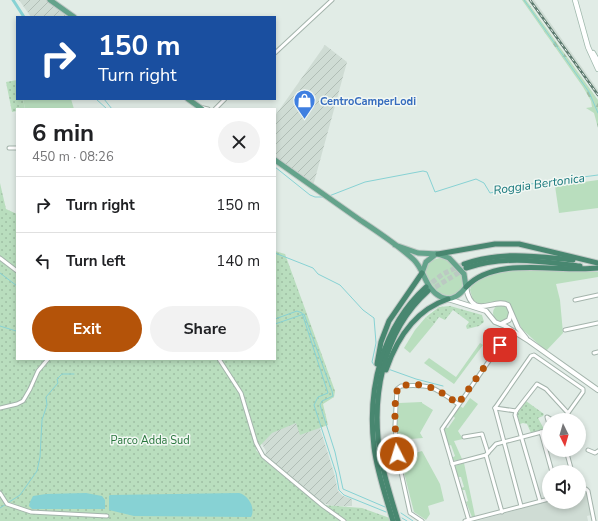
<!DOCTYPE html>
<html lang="en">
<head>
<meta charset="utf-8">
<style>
  body { margin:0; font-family:"Nunito Sans",sans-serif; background:#f2f2f2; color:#202124; height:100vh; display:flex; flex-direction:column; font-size:15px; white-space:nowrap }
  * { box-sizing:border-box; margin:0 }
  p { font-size:13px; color:#757577 }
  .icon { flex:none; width:22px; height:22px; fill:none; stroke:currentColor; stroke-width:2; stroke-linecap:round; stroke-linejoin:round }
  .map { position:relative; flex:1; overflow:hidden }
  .drawer { position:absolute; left:16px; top:108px; width:260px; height:252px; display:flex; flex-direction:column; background:#fff; border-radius:0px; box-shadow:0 2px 6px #0003 }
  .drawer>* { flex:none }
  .hud { position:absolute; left:16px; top:16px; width:260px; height:84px; border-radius:0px; box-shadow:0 2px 6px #0003; background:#1a4fa0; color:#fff; overflow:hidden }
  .needle { width:26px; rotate:175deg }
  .controls { position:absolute; left:542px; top:413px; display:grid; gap:8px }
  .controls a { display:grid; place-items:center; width:44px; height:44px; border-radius:50%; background:#fff; box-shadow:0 2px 6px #0003; font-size:20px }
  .pin { position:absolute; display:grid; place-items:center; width:34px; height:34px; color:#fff; margin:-17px; border-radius:8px; box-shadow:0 2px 6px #0006 }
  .me { position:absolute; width:44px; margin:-22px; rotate:355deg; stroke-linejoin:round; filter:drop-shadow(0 0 3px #0008) }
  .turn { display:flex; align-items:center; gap:14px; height:84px; padding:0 16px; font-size:18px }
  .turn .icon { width:52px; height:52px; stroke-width:2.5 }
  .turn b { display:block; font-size:28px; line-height:34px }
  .round { display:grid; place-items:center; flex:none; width:42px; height:42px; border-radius:21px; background:#f2f2f2 }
  .summary { display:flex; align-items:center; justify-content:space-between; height:68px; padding:0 16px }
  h1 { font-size:24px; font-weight:700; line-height:30px }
  .primary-button { display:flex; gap:8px; margin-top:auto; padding:8px 16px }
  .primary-button a { flex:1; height:46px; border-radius:24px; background:#b45309; color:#fff; font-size:16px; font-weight:700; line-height:46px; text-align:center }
  .primary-button a+a { background:#f2f2f2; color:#202124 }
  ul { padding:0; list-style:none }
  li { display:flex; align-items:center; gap:12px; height:56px; padding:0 16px; border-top:1px solid #e0e0e0 }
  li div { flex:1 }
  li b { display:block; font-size:15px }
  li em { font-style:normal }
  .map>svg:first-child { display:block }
</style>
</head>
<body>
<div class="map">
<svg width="598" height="521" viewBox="0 0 598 521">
  <defs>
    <pattern id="industrial-furrows" width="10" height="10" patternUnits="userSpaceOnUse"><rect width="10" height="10" fill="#cfdcd4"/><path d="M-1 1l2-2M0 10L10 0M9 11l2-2" fill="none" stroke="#b1beb6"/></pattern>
    <pattern id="forest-firs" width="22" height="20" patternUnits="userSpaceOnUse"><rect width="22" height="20" fill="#b9debe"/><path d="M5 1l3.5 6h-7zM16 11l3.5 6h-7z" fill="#9fbfa4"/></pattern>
    <pattern id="park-dots" width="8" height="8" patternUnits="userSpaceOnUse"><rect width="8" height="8" fill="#b9debe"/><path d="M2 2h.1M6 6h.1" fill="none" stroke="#9fbfa4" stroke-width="1.8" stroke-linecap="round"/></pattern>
  </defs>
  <rect width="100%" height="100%" fill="#e1ece6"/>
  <!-- built -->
  <g fill="#cfdcd4">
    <path d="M528,0H534L598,90V97Z"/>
    <path d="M584,491L587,493L591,515L587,516L588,521H476L549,501L579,502V493Z"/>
  </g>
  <!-- industrial -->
  <g fill="url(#industrial-furrows)">
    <path d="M19,0H47L70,17H31Z"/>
    <path d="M325,45L347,62L313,186L275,160V116Z"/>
    <path d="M313,406L334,473L338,491L343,496L352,499V506H334L314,501L264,460L266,451L257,435Z"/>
  </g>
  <!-- grass -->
  <g fill="#b9debe">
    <path d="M23,99H71L74,109H25Z"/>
    <path d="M598,180V208L559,213L555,186Z"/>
    <path d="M440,258L449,261L462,274V287C444,315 405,264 440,258Z"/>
    <path d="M540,270L598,272V277L556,284L560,300L563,333L546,351L522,329L509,304C497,296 487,311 473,300L470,290C475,269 523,270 540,270Z"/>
    <circle cx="501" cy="313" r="8"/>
    <path d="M426,317L434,324L410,353L404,348L415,330Z"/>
    <path d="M480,343L483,345L454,384L424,363L429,358L456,377Z"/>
    <path d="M470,398L478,404L458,431L463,439L454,441L462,459L453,461L452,458L455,456L451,445L448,446L444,430L445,427L448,428L455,418L453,416L460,406L463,408Z"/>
    <path d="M422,402V403L433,410L420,433L423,438L410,439L413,451L400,455L397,426L399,403Z"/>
    <path d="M422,451L440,484L444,501L428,506L430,514L426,520L414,512L400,457Z"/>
    <path d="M464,463L475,516L472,517L466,502L468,501L465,490H462L461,488L464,487L461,477H458L455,466Z"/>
  </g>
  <!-- forest -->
  <path fill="url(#forest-firs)" d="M522,0H526L598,100V128L594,113L586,108L592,107L591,101L583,87Z"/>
  <!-- park -->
  <g fill="url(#park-dots)">
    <path d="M17,80V99H23L25,109H17V111L12,112L6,82Z"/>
    <path d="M0,183L6,209L17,214V359H275V251L285,254L335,391L334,397L323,404L328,425L300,435L296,423L272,433L256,450L264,460L314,501L324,505L362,508L398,521H0Z"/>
    <path d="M450,306L482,315L484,322L479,326L467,329L466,326L469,322L453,310L445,320L439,317L434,324L426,317L439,307Z"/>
    <path d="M526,401L544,414L543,416L538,418L544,429L531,433L527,424L523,423L520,424L517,414Z"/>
  </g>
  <!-- water -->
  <g fill="#87d2d4">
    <path d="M86,493L102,496L105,500V509H32L29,506L30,502L33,496L46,494Z"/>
    <path d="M239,493C248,495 256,508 251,517L134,516L109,510V496L110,495Z"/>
  </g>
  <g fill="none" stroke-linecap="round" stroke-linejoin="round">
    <!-- stream -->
    <g stroke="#87d2d4" stroke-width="1">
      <path d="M524,0L589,92L598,113"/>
      <path d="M96,99L107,109"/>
      <path d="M104,99L112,109"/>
      <path d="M275,167L310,195L315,197H324"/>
      <path d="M329,196L365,182L423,171L427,172L435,192L476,179L484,183L490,193L523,185L598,175"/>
      <path d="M275,253L313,268L318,274L340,285L363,310L374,318L376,343L372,362L374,365"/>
      <path d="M0,273L17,286"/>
      <path d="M275,319L297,311L302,313L328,393L318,397L314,405L336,473L339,490L344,495L386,512"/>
      <path d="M275,324L304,314L332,391L333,396L322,401L320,405L335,452L343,489L385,507"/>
      <path d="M0,326L16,331"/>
      <path d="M388,369L416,379L443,386"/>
      <path d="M0,508L20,495L37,471L40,457L42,420L47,405L46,397L58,383L57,379L62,374H74"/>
      <path d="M401,513L413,521"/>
      <path d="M402,518L407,521"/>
    </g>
    <!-- canal -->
    <path stroke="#87d2d4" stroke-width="3" d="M13,0L24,17"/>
    <!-- trunk-tunnel -->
    <g stroke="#bbc9c2" stroke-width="5" stroke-dasharray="5 2.5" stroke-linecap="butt">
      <path d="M426,287L443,274L464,264"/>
      <path d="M429,291L463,270"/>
    </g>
    <defs>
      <g id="minor">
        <path d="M275,53L332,0"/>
        <path d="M199,107L208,109"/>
        <path d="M215,109L225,99"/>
        <path d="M9,148H17"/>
        <path d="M0,258L17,271"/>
        <path d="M575,300L598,295"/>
        <path d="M565,330L598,323"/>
        <path d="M594,353L598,352"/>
        <path d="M219,359L241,393L256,443L263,456L323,506L344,521"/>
        <path d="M0,408L17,404L23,401L30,389L38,371L48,359"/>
        <path d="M495,408L531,356L534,355L583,389V392L563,420"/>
        <path d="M495,408L521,506"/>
        <path d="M495,408L516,411"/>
        <path d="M516,411L515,415L540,501"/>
        <path d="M516,411L537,384L546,389L568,413"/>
        <path d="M549,424L547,417L552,420"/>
        <path d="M541,432L552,472"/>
        <path d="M464,437L482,434L488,453"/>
        <path d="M566,450L572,472"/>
        <path d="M588,450L595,453L598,451"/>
        <path d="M486,455L502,512"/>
        <path d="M452,464L486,455L496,444L549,430"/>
        <path d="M579,491L586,489L588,491L594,521"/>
        <path d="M0,493L7,504L31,512L107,516"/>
        <path d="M422,521L410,513L397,454L395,425L397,389L401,386C431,384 434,387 458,404"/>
        <path d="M465,521L549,499"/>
        <path d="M469,521L442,429L500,345"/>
      </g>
      <g id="tertiary">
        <path d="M466,287C472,322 494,297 508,305L518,328L526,338"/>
        <path d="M448,299L486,311L495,322L505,326L529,341L598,390"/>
        <path d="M501,324L509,320L511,313"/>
      </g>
      <g id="secondary">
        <path d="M575,0L588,47L598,69"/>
        <path d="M593,53L598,62"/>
      </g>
      <g id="primary">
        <path d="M50,0L74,17"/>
        <path d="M188,99L202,109"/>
        <path d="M275,160C303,180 332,200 360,220C378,232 398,245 414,260C425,271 425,289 441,297C451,302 460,295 466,287L464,274L449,258L438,254L418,253L395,245"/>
        <path d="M422,273L426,262L436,254"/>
      </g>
      <g id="trunk">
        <path d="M438,254L495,244H519L598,263"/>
        <path d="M464,264C503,251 533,256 573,260"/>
        <path d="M466,268C506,255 539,261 580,266"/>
        <path d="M466,287C496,255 559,273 598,268"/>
        <path d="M377,364L381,342L389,321L422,273"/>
        <path d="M386,370C397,338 415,310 448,299"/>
        <path d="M393,521C386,497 377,472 374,447C367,389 382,327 426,287"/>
        <path d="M398,521C392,501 385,480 381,459C370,400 382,332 428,291"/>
      </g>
    </defs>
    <!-- minor casing -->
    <use href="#minor" stroke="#a4b4ac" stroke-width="5"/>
    <!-- tertiary casing -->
    <use href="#tertiary" stroke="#a4b4ac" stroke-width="6"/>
    <!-- secondary casing -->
    <use href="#secondary" stroke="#9fb8ac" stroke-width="6"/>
    <!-- primary casing -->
    <use href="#primary" stroke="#c1c9c6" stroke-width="7"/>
    <!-- trunk casing -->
    <use href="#trunk" stroke="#c1c9c6" stroke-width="7"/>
    <!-- minor -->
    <use href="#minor" stroke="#fff" stroke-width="3"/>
    <!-- tertiary -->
    <use href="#tertiary" stroke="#fff" stroke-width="4"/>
    <!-- secondary -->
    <use href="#secondary" stroke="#fff" stroke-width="4.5"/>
    <!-- primary -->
    <use href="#primary" stroke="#64a38b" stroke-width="5"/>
    <!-- trunk -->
    <use href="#trunk" stroke="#488770" stroke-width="5"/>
    <defs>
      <path id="rail" d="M530,0L598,95"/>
    </defs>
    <!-- rail casing -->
    <use href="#rail" stroke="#5b796d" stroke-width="2.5"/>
    <!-- rail -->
    <use href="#rail" stroke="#f2f8f4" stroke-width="1" stroke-dasharray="3" stroke-linecap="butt"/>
  </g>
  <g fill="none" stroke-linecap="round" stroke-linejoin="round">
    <!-- route -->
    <path stroke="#b45309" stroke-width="7" stroke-dasharray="0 12.6" d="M397,454C396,439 392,398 399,386C426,381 438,389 458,404L500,345"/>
  </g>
  <!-- icons -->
  <defs>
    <symbol id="shop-pin" viewBox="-11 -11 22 30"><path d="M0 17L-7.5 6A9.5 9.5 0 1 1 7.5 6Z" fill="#3f7fe0" stroke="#f2f8f4"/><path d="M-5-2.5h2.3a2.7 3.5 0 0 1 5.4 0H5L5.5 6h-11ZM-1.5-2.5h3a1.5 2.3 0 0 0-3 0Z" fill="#fff"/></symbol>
  </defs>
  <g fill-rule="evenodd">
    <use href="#shop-pin" x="292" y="88" width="25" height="34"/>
  </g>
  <g text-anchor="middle" stroke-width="3" stroke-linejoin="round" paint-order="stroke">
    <!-- shop labels -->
    <g font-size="11" font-weight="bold" fill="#366cbe" stroke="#f2f8f4" text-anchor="start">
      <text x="320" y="105">CentroCamperLodi</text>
    </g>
    <!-- park labels -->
    <g font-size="11" fill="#29763d" stroke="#f2f8f4">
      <text x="150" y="444">Parco Adda Sud</text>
    </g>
    <!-- water labels -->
    <g font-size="12" font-style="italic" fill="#18787c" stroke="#f2f8f4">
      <text transform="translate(539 184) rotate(-8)" y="4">Roggia Bertonica</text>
    </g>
  </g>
</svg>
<div class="controls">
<a><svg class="needle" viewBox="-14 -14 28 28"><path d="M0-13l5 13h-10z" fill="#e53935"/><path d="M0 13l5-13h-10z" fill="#757577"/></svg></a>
<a><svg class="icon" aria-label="sound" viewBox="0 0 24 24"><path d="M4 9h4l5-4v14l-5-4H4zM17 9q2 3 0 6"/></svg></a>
</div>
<div class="pin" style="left:500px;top:345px;background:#d93025"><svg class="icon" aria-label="arrive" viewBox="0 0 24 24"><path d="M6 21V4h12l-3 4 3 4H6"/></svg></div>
<svg class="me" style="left:397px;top:454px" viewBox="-20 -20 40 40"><circle r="17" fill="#b45309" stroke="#fff" stroke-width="3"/><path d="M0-11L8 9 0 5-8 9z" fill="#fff"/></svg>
<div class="hud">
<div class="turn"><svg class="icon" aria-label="right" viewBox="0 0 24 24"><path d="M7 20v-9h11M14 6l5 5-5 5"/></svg><div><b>150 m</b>Turn right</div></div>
</div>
<section class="drawer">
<div class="summary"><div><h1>6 min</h1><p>450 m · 08:26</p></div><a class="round"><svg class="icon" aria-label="close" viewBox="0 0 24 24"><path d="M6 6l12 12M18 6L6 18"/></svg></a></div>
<ul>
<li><svg class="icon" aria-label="right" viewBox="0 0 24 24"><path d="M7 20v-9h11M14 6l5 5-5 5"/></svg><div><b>Turn right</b></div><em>150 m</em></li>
<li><svg class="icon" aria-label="left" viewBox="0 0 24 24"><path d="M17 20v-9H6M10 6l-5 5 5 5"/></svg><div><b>Turn left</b></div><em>140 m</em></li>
</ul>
<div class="primary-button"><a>Exit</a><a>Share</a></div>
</section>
</div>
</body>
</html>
